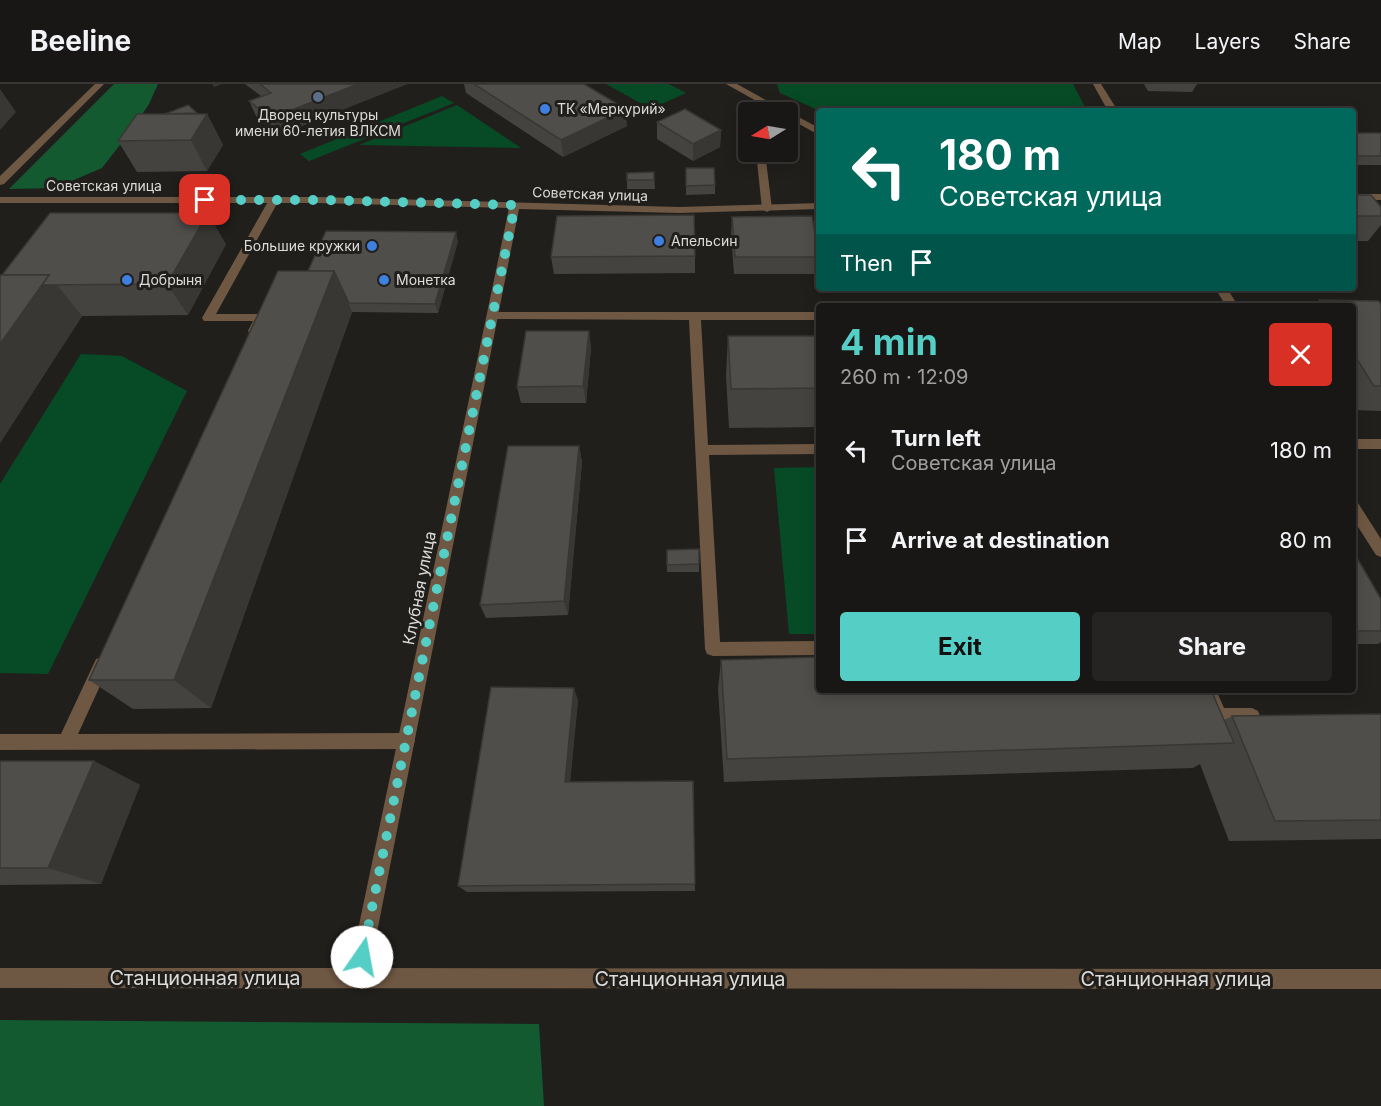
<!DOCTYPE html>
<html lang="en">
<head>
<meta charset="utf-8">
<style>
  body { margin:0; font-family:Inter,sans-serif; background:#262422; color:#f1f3f6; height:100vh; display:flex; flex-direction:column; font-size:22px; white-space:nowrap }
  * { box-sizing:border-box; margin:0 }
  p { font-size:20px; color:#9f9fa0 }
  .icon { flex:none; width:33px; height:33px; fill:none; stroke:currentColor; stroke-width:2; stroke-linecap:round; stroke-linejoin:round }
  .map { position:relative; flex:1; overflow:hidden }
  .panel { position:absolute; left:816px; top:219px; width:540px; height:390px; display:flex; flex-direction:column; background:#191715; border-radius:6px; box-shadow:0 3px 15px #0003,0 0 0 2px #373634 }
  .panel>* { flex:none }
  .top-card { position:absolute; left:816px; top:24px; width:540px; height:183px; border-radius:6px; box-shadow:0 3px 15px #0003,0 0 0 2px #373634; background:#00695c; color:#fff; overflow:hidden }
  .needle { width:39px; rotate:259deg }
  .controls { position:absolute; left:738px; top:18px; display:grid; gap:12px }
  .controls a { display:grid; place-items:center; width:60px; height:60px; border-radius:6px; background:#191715; box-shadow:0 3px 15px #0003,0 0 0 2px #373634; font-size:30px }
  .pin { position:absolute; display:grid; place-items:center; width:51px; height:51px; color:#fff; margin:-26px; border-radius:12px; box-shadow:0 3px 9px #0006 }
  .me { position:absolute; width:66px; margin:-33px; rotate:12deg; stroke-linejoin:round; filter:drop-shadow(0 0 4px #0008) }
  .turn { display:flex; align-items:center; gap:21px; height:126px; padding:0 24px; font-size:27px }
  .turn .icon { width:78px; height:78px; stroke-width:2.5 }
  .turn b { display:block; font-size:42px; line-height:51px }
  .then { display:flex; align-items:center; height:57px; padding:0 24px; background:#0003; gap:12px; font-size:22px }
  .round { display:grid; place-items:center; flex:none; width:63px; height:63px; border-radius:6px; background:#262422 }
  .overview { display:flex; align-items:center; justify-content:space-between; height:102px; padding:0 24px }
  h1 { font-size:36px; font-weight:700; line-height:45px; color:#55cec6 }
  .action { display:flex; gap:12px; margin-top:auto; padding:12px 24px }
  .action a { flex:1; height:69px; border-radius:6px; background:#55cec6; color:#111; font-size:24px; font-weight:700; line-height:69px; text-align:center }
  .action a+a { background:#262422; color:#f1f3f6 }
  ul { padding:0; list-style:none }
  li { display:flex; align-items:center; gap:18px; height:90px; padding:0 24px }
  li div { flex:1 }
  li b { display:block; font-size:22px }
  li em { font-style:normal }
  header { display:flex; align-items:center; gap:36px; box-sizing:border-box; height:84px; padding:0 30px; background:#191715; border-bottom:2px solid #373634 }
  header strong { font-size:28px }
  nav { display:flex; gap:33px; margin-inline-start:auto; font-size:21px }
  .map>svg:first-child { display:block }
</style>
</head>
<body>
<header>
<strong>Beeline</strong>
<nav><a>Map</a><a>Layers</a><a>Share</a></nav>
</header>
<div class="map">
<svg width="1381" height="1022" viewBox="0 0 1381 1022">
  <rect width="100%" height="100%" fill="#211f1c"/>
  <!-- green -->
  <g fill="#064b26">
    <path d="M606,0H669L686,9L651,25Z"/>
    <path d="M777,0H1073L1087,27H820L780,9Z"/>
    <path d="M442,12L454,19L309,77L300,70Z"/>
    <path d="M457,21L521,64L359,61Z"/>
    <path d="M81,270L122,272L187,307L48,590L0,589V400Z"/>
    <path d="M819,383V550H789L774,384Z"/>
  </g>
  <!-- forest -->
  <g fill="#135a31">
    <path d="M114,0H158L149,20L133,44L102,84L55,104L9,105Z"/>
    <path d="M0,936L539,940L544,1022H0Z"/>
  </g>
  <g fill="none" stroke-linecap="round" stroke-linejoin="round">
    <!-- service -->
    <g fill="#6f5843" fill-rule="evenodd">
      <path d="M756,68H765L772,125L767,128L762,125Z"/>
      <path d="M270,114L279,116L216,230H264L266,233L258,250L254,251L250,250L248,247L253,237H204L202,234Z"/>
      <path d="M493,228H819V236H701L708,361L819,360V370L709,371L720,558L819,557V571L713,572L707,570L705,565L689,236L489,235L487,232Z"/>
      <path d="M102,573L108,575L110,580L78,650L407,649L413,651L415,657L413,663L407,665L0,666V650H61L96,575Z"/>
      <path d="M1200,606H1216L1224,624H1252L1258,627L1260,632L1258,637C1246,642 1225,642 1213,637Z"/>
    </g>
    <!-- minor -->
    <g fill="#6f5843" fill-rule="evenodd">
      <path d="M95,0H104L4,100L0,101V92Z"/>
      <path d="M1093,0H1101L1118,27H1108Z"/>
      <path d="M0,113H318L679,123L819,119V125L679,129L519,125L370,884L1381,885V905L0,904V884H350L509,124L318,119H0Z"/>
      <path d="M1215,204H1227L1238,222H1226Z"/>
      <rect x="1353" y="355" width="28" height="10"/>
      <path d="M1353,418L1358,419L1381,455V473L1376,471L1353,435Z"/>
    </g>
    <!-- tertiary -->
    <g fill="#6f5843" fill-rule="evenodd">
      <path d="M726,0H737L787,28H776Z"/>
      <path d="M787,28L791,29L819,44V51L788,34Z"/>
      <rect x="1353" y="110" width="28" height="6"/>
    </g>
  </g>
  <!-- wall -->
  <g fill="#454340">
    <path d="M245,0H407L279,51L257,34L249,17L261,12Z"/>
    <path d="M464,0H584L627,42L563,73L466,9Z"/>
    <path d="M1144,0H1197L1192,8L1148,7Z"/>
    <path d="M197,30H207L223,61L207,87L137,88L118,57Z"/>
    <path d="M657,38L721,46L720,63L693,77L657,55Z"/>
    <rect x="1353" y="49" width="28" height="32"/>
    <path d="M686,84L715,101V110L686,111Z"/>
    <path d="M654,88L655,105H627V96Z"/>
    <path d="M1353,111L1381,123V141L1368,157H1353Z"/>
    <path d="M732,133L819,173L816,190H734L731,150Z"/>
    <path d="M458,157L438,229L352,228L211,624L133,625L89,596L308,187Z"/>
    <path d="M226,160L188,231L82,232L0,359V191Z"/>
    <path d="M695,172V189L554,190L551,173Z"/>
    <path d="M1319,216L1381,221V327L1353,326V222H1315Z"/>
    <path d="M589,247L591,264L586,319H521L517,303Z"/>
    <path d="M728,252H819V343L729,344L726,292Z"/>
    <path d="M579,362L582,378L568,531L486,534L480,521Z"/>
    <path d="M699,465V488H667V466Z"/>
    <path d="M1353,467L1381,515V558L1378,560H1353Z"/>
    <path d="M721,576L1224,636L1232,632L1381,630V755L1229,757L1200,680L1193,684L724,698L718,605Z"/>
    <path d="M578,616L570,698L693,697L695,807L467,808L458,802Z"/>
    <path d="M0,677H94L140,701L101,800L0,801Z"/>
  </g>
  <!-- shaded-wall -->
  <g fill="#383734">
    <path d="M212,0H222L214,3Z"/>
    <path d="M358,0H407L279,51L271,34Z"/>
    <path d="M0,5L16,28L0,46Z"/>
    <path d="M626,25L627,42L563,73L561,56Z"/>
    <path d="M207,30L223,61L207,87L191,56Z"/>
    <path d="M721,46L720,63L693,77V60Z"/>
    <path d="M208,129L226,160L188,231L167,200Z"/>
    <path d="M456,148L458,157L438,229L435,220Z"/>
    <path d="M334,187L352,228L211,624L174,596Z"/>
    <path d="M49,191L82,232L0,359V260Z"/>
    <path d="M589,247L591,264L586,319L583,302Z"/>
    <path d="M579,362L582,378L568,531L564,517Z"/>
    <path d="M574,604L578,616L569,708L565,698Z"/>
    <path d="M94,677L140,701L101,800L48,784Z"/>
  </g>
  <!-- building -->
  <g fill="#504e4a" stroke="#383734" stroke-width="1.5">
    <path d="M260,0H358L271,34L249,17L271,9Z"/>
    <path d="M474,0H584L626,25L561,56Z"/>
    <path d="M188,21L197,29L165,30Z"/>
    <path d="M685,25L721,46L693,60L657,38Z"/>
    <path d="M1185,25H1258L1259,27H1186Z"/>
    <path d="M137,30H207L191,56L118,57Z"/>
    <rect x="1353" y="49" width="28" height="23"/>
    <path d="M686,84H714L715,101L686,102Z"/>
    <path d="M654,88V96H627V89Z"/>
    <path d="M1353,111H1371L1381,123V132H1353Z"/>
    <path d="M50,129H208L167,200L42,201L49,191H2Z"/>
    <path d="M694,131L695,172L551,173L557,132Z"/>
    <path d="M812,132L819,173H735L732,133Z"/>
    <path d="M326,147L456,148L435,220L349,219L334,187H308Z"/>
    <path d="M278,187H334L174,596H89Z"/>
    <path d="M0,191H49L0,260Z"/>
    <path d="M1319,216L1379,217L1381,221V302H1374L1353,269V222H1323Z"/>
    <path d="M526,247H589L583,302L517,303Z"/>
    <path d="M728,252H819V304L731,305Z"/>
    <path d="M508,362H579L564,517L480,521Z"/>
    <path d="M699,465V480L667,481V466Z"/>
    <path d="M1353,467L1381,515V547H1353Z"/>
    <path d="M819,573V606H1211L1234,659L727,675L721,576Z"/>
    <path d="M491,603L574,604L565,698L693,697L695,800L458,802Z"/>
    <path d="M1381,630V736L1275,737L1232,632Z"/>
    <path d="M0,677H94L48,784H0Z"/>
  </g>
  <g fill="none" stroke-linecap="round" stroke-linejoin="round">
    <!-- route -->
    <path stroke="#55cec6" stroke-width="10" stroke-dasharray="0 18" d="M205,116H318L515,121L362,873"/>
  </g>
  <!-- markers -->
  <circle fill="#5c6f8a" stroke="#211f1c" stroke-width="2" cx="318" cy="13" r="6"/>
  <g fill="#3f7fe0" stroke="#211f1c" stroke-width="2">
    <circle cx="545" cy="25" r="6"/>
    <circle cx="659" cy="157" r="6"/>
    <circle cx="372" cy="162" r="6"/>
    <circle cx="127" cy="196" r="6"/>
    <circle cx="384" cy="196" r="6"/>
  </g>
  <g text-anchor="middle" stroke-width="6" stroke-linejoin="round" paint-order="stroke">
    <!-- far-poi labels -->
    <g font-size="14" fill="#dedcda" stroke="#211f1c" text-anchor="start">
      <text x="557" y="30">ТК «Меркурий»</text>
      <text x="318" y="36" text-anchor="middle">Дворец культуры<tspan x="318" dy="16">имени 60-летия ВЛКСМ</tspan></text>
      <text x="671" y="162">Апельсин</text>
      <text x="360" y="167" text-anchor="end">Большие кружки</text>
      <text x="139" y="201">Добрыня</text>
      <text x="396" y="201">Монетка</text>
    </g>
    <!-- far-street labels -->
    <g font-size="14" fill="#dedcda" stroke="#211f1c">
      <text x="104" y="107">Советская улица</text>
      <text transform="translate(590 110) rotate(2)" y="5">Советская улица</text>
    </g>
    <!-- street labels -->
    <g font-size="16" fill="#dedcda" stroke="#211f1c">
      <text transform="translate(419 504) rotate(-79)" y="6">Клубная улица</text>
    </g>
    <!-- near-street labels -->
    <g font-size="20" fill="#dedcda" stroke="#211f1c">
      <text x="205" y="901">Станционная улица</text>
      <text x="690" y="902">Станционная улица</text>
      <text x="1176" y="902">Станционная улица</text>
    </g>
  </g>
</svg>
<div class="controls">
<a><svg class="needle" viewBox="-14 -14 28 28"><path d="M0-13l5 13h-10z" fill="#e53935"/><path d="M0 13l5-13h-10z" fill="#9f9fa0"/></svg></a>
</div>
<div class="pin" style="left:205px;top:116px;background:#d93025"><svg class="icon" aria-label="arrive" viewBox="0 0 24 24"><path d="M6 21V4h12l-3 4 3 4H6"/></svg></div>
<svg class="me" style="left:362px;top:873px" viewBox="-20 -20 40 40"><circle r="19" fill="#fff"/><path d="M0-13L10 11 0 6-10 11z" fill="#55cec6"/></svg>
<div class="top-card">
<div class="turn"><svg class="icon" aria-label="left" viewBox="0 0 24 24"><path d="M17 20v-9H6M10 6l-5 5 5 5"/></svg><div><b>180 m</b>Советская улица</div></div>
<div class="then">Then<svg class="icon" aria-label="arrive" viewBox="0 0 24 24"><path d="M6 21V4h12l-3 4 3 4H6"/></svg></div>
</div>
<section class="panel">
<div class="overview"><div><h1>4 min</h1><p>260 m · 12:09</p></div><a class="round" style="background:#d93025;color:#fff"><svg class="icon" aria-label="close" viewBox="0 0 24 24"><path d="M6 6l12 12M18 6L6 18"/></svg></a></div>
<ul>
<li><svg class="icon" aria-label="left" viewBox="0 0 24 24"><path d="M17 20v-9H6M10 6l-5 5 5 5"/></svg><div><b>Turn left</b><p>Советская улица</p></div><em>180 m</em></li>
<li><svg class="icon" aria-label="arrive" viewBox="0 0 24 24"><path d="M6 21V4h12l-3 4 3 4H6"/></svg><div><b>Arrive at destination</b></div><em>80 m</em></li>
</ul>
<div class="action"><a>Exit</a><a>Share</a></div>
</section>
</div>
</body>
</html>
